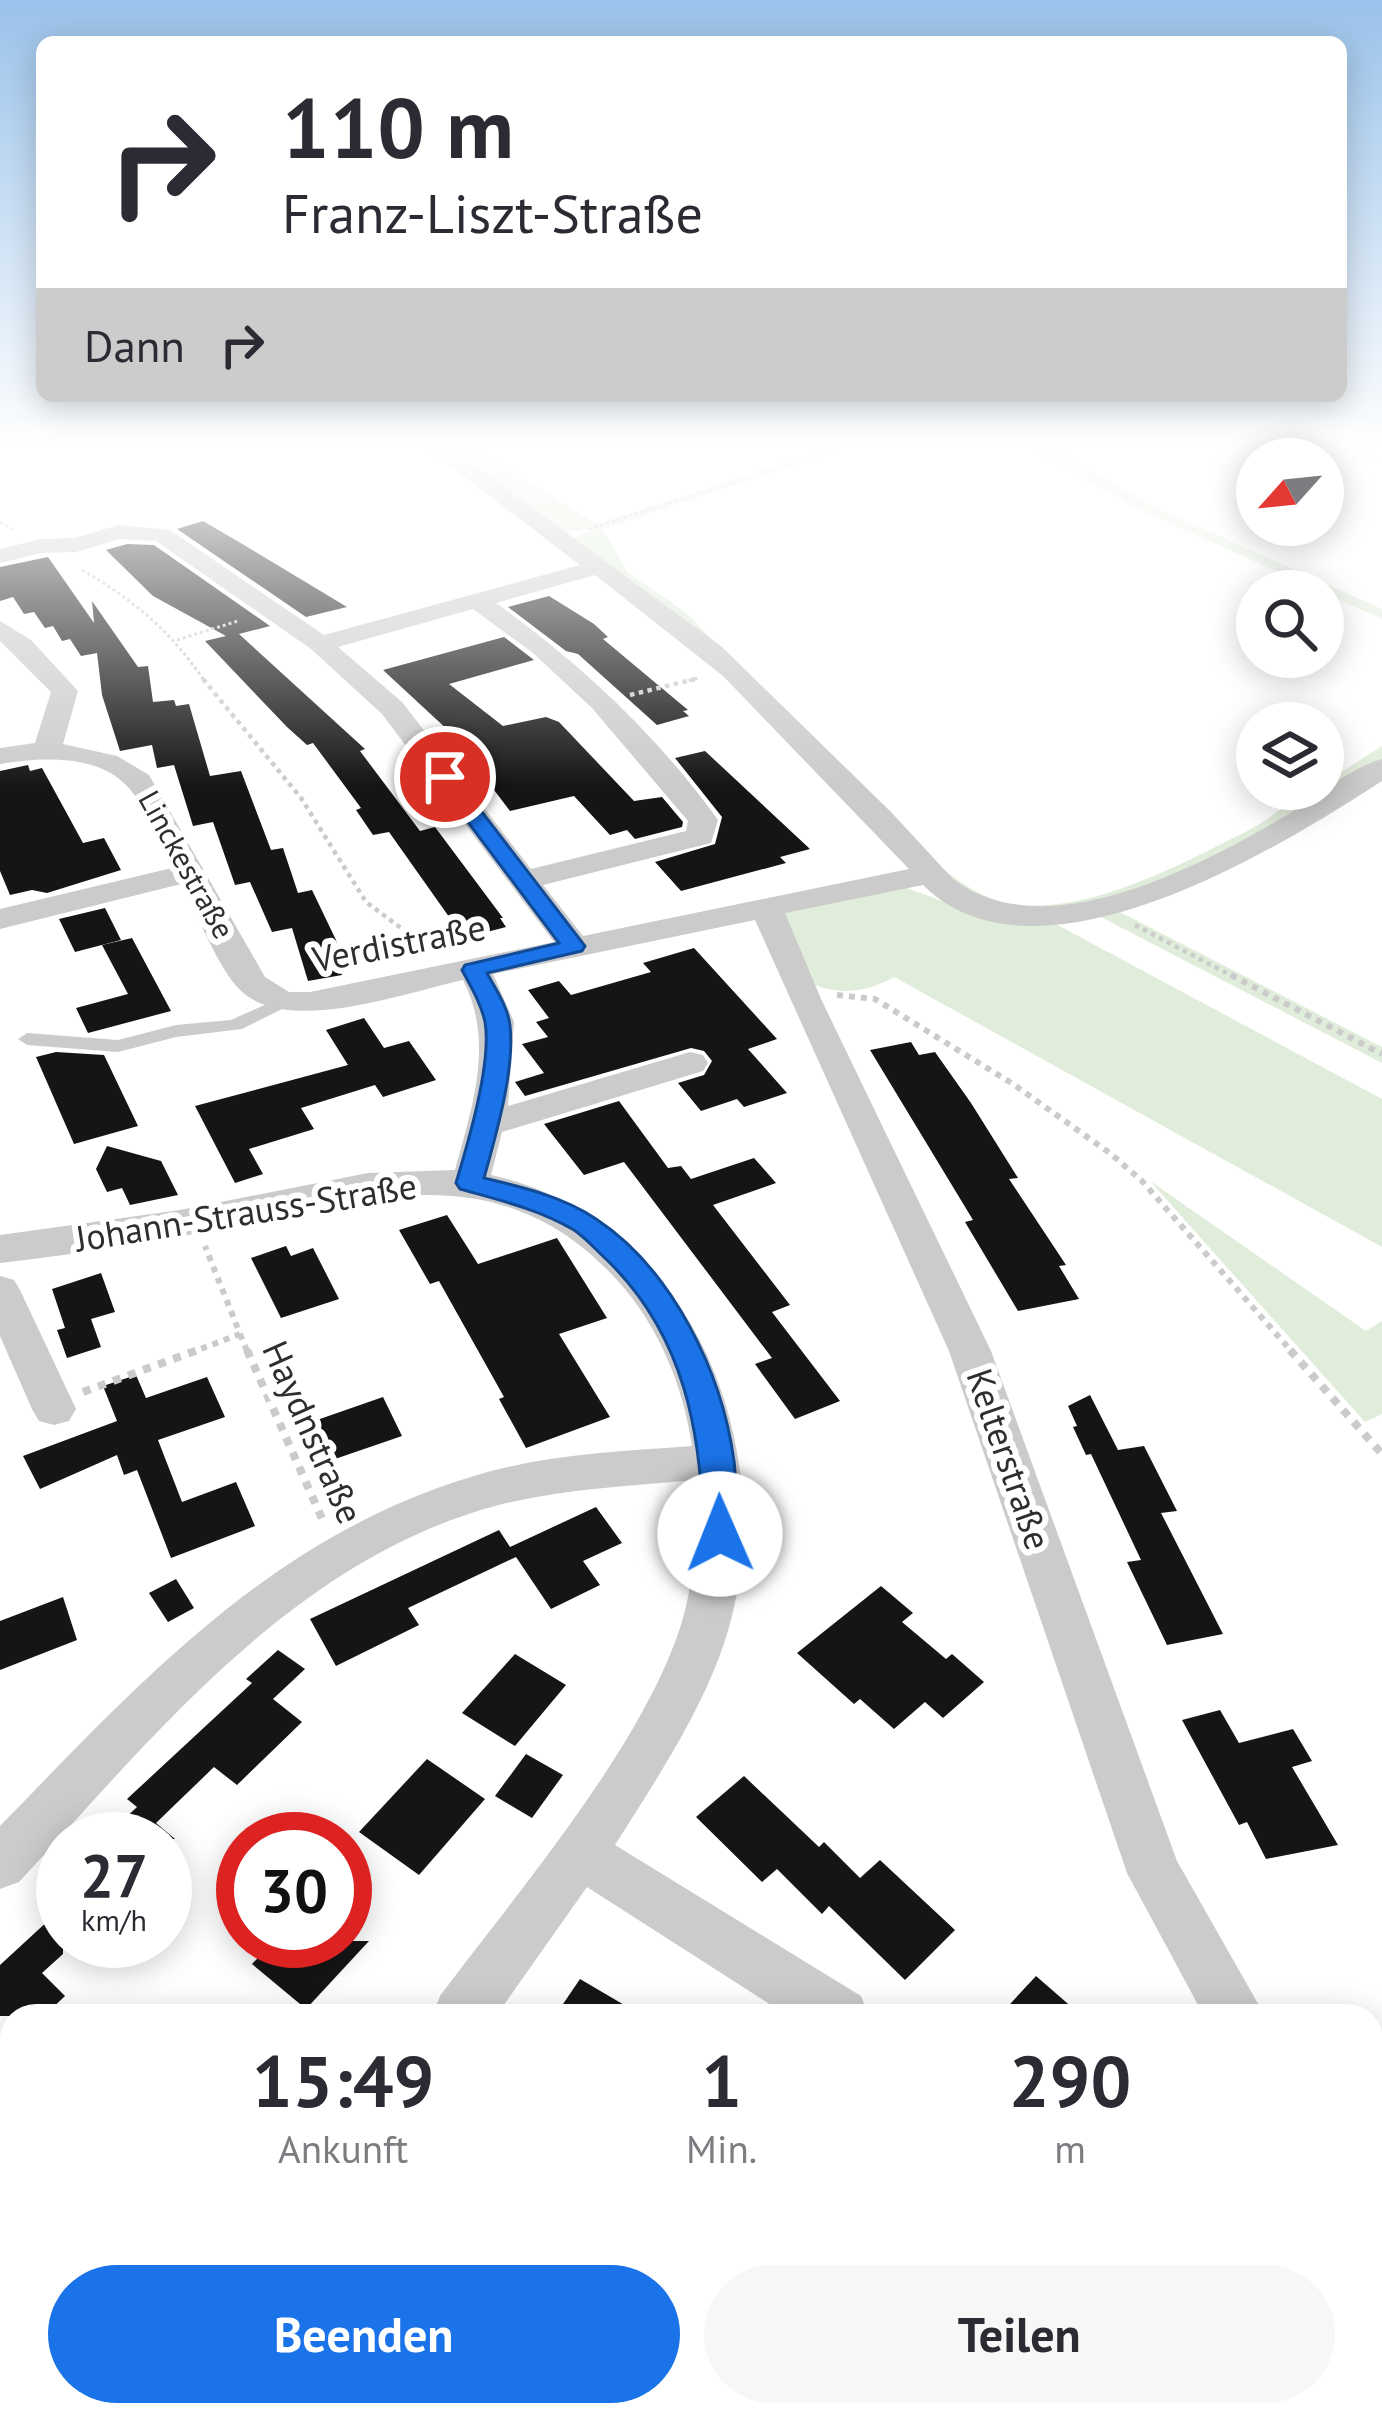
<!DOCTYPE html>
<html lang="de">
<head>
<meta charset="utf-8">
<style>
  body { margin:0; font-family:"PT Sans",sans-serif; background:#f7f7f7; color:#2b2b33; height:100vh; display:flex; flex-direction:column; font-size:45px; white-space:nowrap }
  * { box-sizing:border-box; margin:0 }
  p { font-size:39px; color:#7c7c81 }
  .icon { flex:none; width:66px; height:66px; fill:none; stroke:currentColor; stroke-width:2; stroke-linecap:round; stroke-linejoin:round }
  .map { position:relative; flex:1; overflow:hidden }
  .drawer { position:absolute; left:0px; top:2004px; width:1383px; height:423px; display:flex; flex-direction:column; background:#fff; border-radius:36px 36px 0 0; box-shadow:0 6px 30px #0003 }
  .drawer>* { flex:none }
  .hud { position:absolute; left:36px; top:36px; width:1311px; height:366px; border-radius:18px; box-shadow:0 6px 30px #0003; background:#fff; color:#2b2b33; overflow:hidden }
  .needle { width:78px; rotate:243deg }
  .buttons { position:absolute; left:1236px; top:438px; display:grid; gap:24px }
  .buttons a { display:grid; place-items:center; width:108px; height:108px; border-radius:50%; background:#fff; box-shadow:0 6px 30px #0003; font-size:60px }
  .speed { position:absolute; left:36px; top:1812px; display:flex; gap:24px; font-size:60px; font-weight:700; text-align:center }
  .speed>* { display:grid; place-content:center; width:156px; height:156px; border-radius:50%; background:#fff; box-shadow:0 6px 30px #0003; line-height:1 }
  .speed small { font-size:30px; font-weight:400 }
  .speed .limit { border:18px solid #d22; background:#fff; color:#111 }
  .pin { position:absolute; display:grid; place-items:center; width:102px; height:102px; color:#fff; margin:-51px; border:6px solid #fff; border-radius:50%; box-shadow:0 3px 12px #0007 }
  .me { position:absolute; width:132px; margin:-66px; rotate:359deg; stroke-linejoin:round; filter:drop-shadow(0 0 9px #0008) }
  .turn { display:flex; align-items:center; gap:42px; height:252px; padding:0 48px; font-size:54px }
  .turn .icon { width:156px; height:156px; stroke-width:2.5 }
  .turn b { display:block; font-size:84px; line-height:102px }
  .then { display:flex; align-items:center; height:114px; padding:0 48px; background:#0003; gap:24px; font-size:45px }
  .eta { display:flex; justify-content:space-evenly; align-items:center; height:204px; text-align:center }
  .eta b { font-size:72px; font-weight:700; line-height:84px }
  .button { display:flex; gap:24px; margin-top:auto; padding:24px 48px }
  .button a { flex:1; height:138px; border-radius:72px; background:#1a73e8; color:#fff; font-size:48px; font-weight:700; line-height:138px; text-align:center }
  .button a+a { background:#f7f7f7; color:#2b2b33 }
  .map>svg:first-child { display:block }
</style>
</head>
<body>
<div class="map">
<svg width="1382" height="2425" viewBox="0 0 1382 2425">
  <rect width="100%" height="100%" fill="#fff"/>
  <!-- green -->
  <g fill="#e1eddb">
    <path d="M441,446H472L597,524L837,446H854L603,529L627,572L684,611L736,664L570,540L592,530L558,532Z"/>
    <path d="M1027,446H1050L1148,504L1382,609V619L1136,508Z"/>
    <path d="M1382,746V759C1293,817 1063,964 960,891C941,877 925,854 909,838C931,858 953,880 981,894C1059,933 1181,864 1251,829C1273,817 1299,792 1323,789V784Z"/>
    <path d="M901,886L983,916L1052,922L1382,1099V1247L894,977C867,992 841,996 812,984L776,911Z"/>
    <path d="M1116,910L1382,1047V1063L1097,915Z"/>
    <path d="M1150,1181L1366,1331L1382,1321V1414L1365,1422Z"/>
  </g>
  <!-- building -->
  <g fill="#151515">
    <path d="M203,521L244,545L347,607L306,617L177,529Z"/>
    <path d="M127,544L154,545L270,626L239,634L365,749L360,751L420,831L435,827L503,918H500L506,927L464,938L389,832L373,835L356,810L361,808L313,743L307,745L287,727L205,641L226,636L153,596L106,550Z"/>
    <path d="M48,557L94,623L92,601L138,667L148,666L153,702L174,700L176,706L189,704L210,776L241,771L271,850L283,848L298,893L312,890L336,940L342,975L308,981L292,928L272,932L250,882L235,885L213,822L193,826L174,765L157,768L152,745L120,751L102,695L97,653L81,656L70,639L62,641L53,626L45,628L34,612L24,614L13,597L0,601V567Z"/>
    <path d="M549,596L594,624L608,637L603,639L688,710L683,711L689,716L657,725L578,654L566,651L508,607Z"/>
    <path d="M504,637L534,660L449,684L503,726L546,717L559,722L634,801L662,797L683,822L682,827L635,839L627,830L610,835L574,796L510,811L450,732L383,670Z"/>
    <path d="M705,751L810,849L780,857L786,863L681,891L655,862L715,844L722,817L675,758Z"/>
    <path d="M28,765L30,771L42,768L83,843L104,838L121,870L47,893L32,890L10,895L0,871V771Z"/>
    <path d="M105,908L121,940L75,952L59,919Z"/>
    <path d="M132,938L171,1011L88,1033L76,1008L128,994L102,945Z"/>
    <path d="M694,948L777,1039L748,1049L787,1093L744,1107L737,1099L701,1111L678,1083L704,1075L712,1061L704,1051L691,1048L525,1096L515,1082L544,1073L522,1044L548,1037L536,1022L549,1018L528,990L559,981L571,995L651,972L643,963Z"/>
    <path d="M364,1018L384,1048L409,1041L436,1080L383,1097L375,1085L301,1108L314,1129L249,1149L263,1174L235,1183L195,1106L348,1065L326,1030Z"/>
    <path d="M911,1042L919,1055L935,1052L971,1103L1018,1178L1009,1179L1066,1265L1059,1266L1079,1299L1018,1311L965,1222L973,1220L870,1050Z"/>
    <path d="M56,1052L104,1055L138,1126L74,1144L36,1057Z"/>
    <path d="M619,1101L668,1168L681,1166L691,1179L754,1158L776,1183L713,1205L790,1305L772,1312L840,1401L795,1419L755,1364L772,1358L624,1162L584,1175L544,1124Z"/>
    <path d="M107,1146L161,1161L178,1195L130,1205L122,1188L107,1192L96,1169Z"/>
    <path d="M447,1215L478,1264L557,1238L607,1318L559,1334L610,1417L526,1448L499,1399L504,1397L439,1281L430,1284L399,1230Z"/>
    <path d="M286,1246L291,1256L313,1248L339,1299L281,1318L251,1258Z"/>
    <path d="M101,1273L115,1312L91,1319L101,1347L67,1358L57,1330L65,1328L52,1289Z"/>
    <path d="M136,1375L146,1398L207,1377L225,1417L158,1440L182,1502L236,1482L255,1526L171,1558L137,1470L124,1475L117,1455L40,1489L23,1456L117,1421L103,1386Z"/>
    <path d="M1090,1395L1118,1450L1144,1446L1177,1511L1161,1513L1223,1634L1167,1645L1127,1562L1141,1560L1091,1454L1086,1455L1073,1427L1077,1426L1068,1406Z"/>
    <path d="M383,1397L402,1436L335,1459L317,1420Z"/>
    <path d="M596,1507L622,1543L583,1561L600,1585L551,1609L516,1557L408,1608L419,1625L336,1666L310,1619L499,1530L510,1547Z"/>
    <path d="M176,1579L194,1608L168,1622L149,1593Z"/>
    <path d="M881,1586L913,1613L902,1622L946,1659L952,1654L984,1682L943,1718L925,1702L894,1729L860,1699L854,1704L797,1653Z"/>
    <path d="M63,1597L77,1640L0,1670V1621Z"/>
    <path d="M278,1650L305,1669L273,1699L302,1722L237,1785L214,1767L156,1823L175,1839H103L137,1807L127,1799L252,1683L246,1679Z"/>
    <path d="M515,1654L566,1685L515,1746L462,1713Z"/>
    <path d="M1220,1710L1239,1743L1293,1729L1312,1761L1292,1767L1338,1845L1266,1859L1247,1822L1239,1825L1182,1720Z"/>
    <path d="M526,1754L563,1775L532,1818L495,1796Z"/>
    <path d="M427,1759L485,1799L419,1875L359,1832Z"/>
    <path d="M744,1776L819,1847L824,1842L860,1878L880,1860L955,1930L905,1980L829,1906L822,1914L777,1869L762,1882L696,1817Z"/>
    <path d="M63,1907V1954L42,1973L65,1996L44,2016H0V1965Z"/>
    <path d="M274,1941H369L306,2009L252,1964Z"/>
    <path d="M1036,1976L1082,2016H999Z"/>
    <path d="M580,1979L643,2016H577L561,2007Z"/>
  </g>
  <g fill="none" stroke-linecap="round" stroke-linejoin="round">
    <!-- path-far4 -->
    <g stroke="#cbcbcb" stroke-width="3" stroke-dasharray="3 3" stroke-linecap="butt">
      <path d="M1337,446L1382,461"/>
      <path d="M0,522L13,530"/>
      <path d="M589,529L845,446"/>
      <path d="M82,570C135,601 171,631 205,682"/>
      <path d="M177,640L238,621"/>
      <path d="M683,682L698,678"/>
    </g>
    <!-- path-far3 -->
    <g stroke="#cbcbcb" stroke-width="4.5" stroke-dasharray="4.5 4.5" stroke-linecap="butt">
      <path d="M203,679L301,798L366,902L428,948"/>
      <path d="M630,695L695,679"/>
      <path d="M1135,925L1236,978"/>
    </g>
    <!-- path-far2 -->
    <g stroke="#cbcbcb" stroke-width="6" stroke-dasharray="6 6" stroke-linecap="butt">
      <path d="M1231,975L1382,1054"/>
      <path d="M837,995L875,999L1013,1084L1111,1154L1142,1181L1293,1353"/>
      <path d="M240,1334L248,1353"/>
      <path d="M190,1353L240,1334L205,1246"/>
    </g>
    <!-- path-far1 -->
    <g stroke="#cbcbcb" stroke-width="8" stroke-dasharray="8 8" stroke-linecap="butt">
      <path d="M247,1350L324,1523"/>
      <path d="M1290,1350L1382,1454"/>
      <path d="M83,1392L198,1350"/>
    </g>
    <!-- path -->
    <path stroke="#cbcbcb" stroke-width="9" stroke-dasharray="9 9" stroke-linecap="butt" d="M997,2425L1004,2415"/>
    <!-- lane -->
    <path fill="#cbcbcb" fill-rule="evenodd" d="M282,997L291,1002L288,1006L242,1029L176,1037L118,1052L27,1045L18,1039L27,1033L118,1040L176,1025L231,1020Z"/>
    <!-- street -->
    <g fill="#cbcbcb" fill-rule="evenodd">
      <path d="M424,446H448L721,646L891,812L953,879C1045,950 1202,865 1287,815C1316,798 1349,768 1382,759V781C1277,849 1037,998 923,885L785,913L821,999L991,1351L1177,1861L1265,2016H1204L1127,1873L949,1351L755,920L493,974L514,1022L508,1106L690,1052L703,1055L708,1063L703,1071L502,1132L491,1175C685,1217 777,1434 732,1616C712,1697 659,1775 615,1845L861,1996L869,2016H788L587,1887L496,2016H432L440,1996C518,1891 647,1742 683,1618C695,1575 697,1524 695,1480C629,1486 560,1489 495,1506C293,1561 155,1735 19,1882L0,1889V1826C148,1674 279,1529 491,1471C556,1454 625,1451 692,1446C683,1385 659,1327 618,1281C495,1145 353,1204 199,1233C133,1246 67,1255 0,1263V1235L180,1210L368,1173L455,1170C472,1107 495,1042 463,980C404,993 287,1036 240,990C218,968 197,913 181,884L0,929V909L172,868C159,843 146,806 126,785C95,753 39,758 0,764V748L35,743L51,692L0,641V621L31,640L78,691L63,744L117,756L149,775L265,977L289,992H310L554,942L382,714L311,649L156,541L120,539L76,552L41,553L0,563V549L41,539L74,538L119,525L170,530L324,635L580,565ZM595,575L723,676L909,869L583,936L543,885L711,843L718,820C657,735 580,663 496,603ZM473,609L533,653L592,708L688,821L686,831L531,869L402,702L338,647Z"/>
      <path d="M0,1276L14,1280L20,1290L76,1409L69,1421L54,1425L39,1421L32,1409L0,1336Z"/>
      <path d="M0,2147L12,2152V2217L0,2212Z"/>
      <path d="M1371,2205L1382,2210V2285L1371,2280Z"/>
      <path d="M155,2415H224L220,2425H151Z"/>
      <path d="M446,2415H523L527,2425H450Z"/>
    </g>
  </g>
  <!-- sky -->
  <linearGradient id="sky" x2="0" y2="1"><stop stop-color="#9ac2ea"/><stop offset="0.57" stop-color="#fff"/><stop offset="1" stop-color="#fff" stop-opacity="0"/></linearGradient>
  <rect width="1382" height="786" fill="url(#sky)"/>
  <!-- route -->
  <path fill="#1a73e8" stroke="#114b97" stroke-width="3" d="M437,773H452L585,946L582,951L487,973C496,990 508,1007 510,1026C515,1070 496,1135 484,1178C522,1187 564,1197 596,1219C672,1269 722,1372 734,1461C737,1485 735,1510 736,1534L731,1543L720,1547L708,1543L703,1534C702,1433 684,1335 608,1261C597,1251 586,1238 574,1230C538,1209 499,1200 460,1189L456,1183C468,1143 492,1063 485,1022C481,1003 471,987 462,970L465,965L559,943L437,781Z"/>
  <g text-anchor="middle" stroke-width="12" stroke-linejoin="round" paint-order="stroke">
    <!-- far-street labels -->
    <g font-size="30" fill="#2e2e2e" stroke="#fff">
      <text transform="translate(186 865) rotate(61)" y="10">Linckestraße</text>
    </g>
    <!-- street labels -->
    <g font-size="36" fill="#2e2e2e" stroke="#fff">
      <text transform="translate(399 943) rotate(-11)" y="13">Verdistraße</text>
      <text transform="translate(246 1212) rotate(-9)" y="13">Johann-Strauss-Straße</text>
      <text transform="translate(313 1432) rotate(66)" y="13">Haydnstraße</text>
      <text transform="translate(1009 1459) rotate(71)" y="13">Kelterstraße</text>
    </g>
  </g>
</svg>
<div class="buttons">
<a><svg class="needle" viewBox="-14 -14 28 28"><path d="M0-13l5 13h-10z" fill="#e53935"/><path d="M0 13l5-13h-10z" fill="#7c7c81"/></svg></a>
<a><svg class="icon" aria-label="search" viewBox="0 0 24 24"><circle cx="10" cy="10" r="6"/><path d="M15 15l6 6"/></svg></a>
<a><svg class="icon" aria-label="layers" viewBox="0 0 24 24"><path d="M12 4l9 5-9 5-9-5zM3 14l9 5 9-5"/></svg></a>
</div>
<div class="speed"><div>27<small>km/h</small></div><div class="limit">30</div></div>
<div class="pin" style="left:445px;top:777px;background:#d93025"><svg class="icon" aria-label="arrive" viewBox="0 0 24 24"><path d="M6 21V4h12l-3 4 3 4H6"/></svg></div>
<svg class="me" style="left:720px;top:1534px" viewBox="-20 -20 40 40"><circle r="19" fill="#fff"/><path d="M0-13L10 11 0 6-10 11z" fill="#1a73e8"/></svg>
<div class="hud">
<div class="turn"><svg class="icon" aria-label="right" viewBox="0 0 24 24"><path d="M7 20v-9h11M14 6l5 5-5 5"/></svg><div><b>110 m</b>Franz-Liszt-Straße</div></div>
<div class="then">Dann<svg class="icon" aria-label="right" viewBox="0 0 24 24"><path d="M7 20v-9h11M14 6l5 5-5 5"/></svg></div>
</div>
<section class="drawer">
<div class="eta">
<div><b>15:49</b><p>Ankunft</p></div>
<div><b>1</b><p>Min.</p></div>
<div><b>290</b><p>m</p></div>
</div>
<div class="button"><a>Beenden</a><a>Teilen</a></div>
</section>
</div>
</body>
</html>
